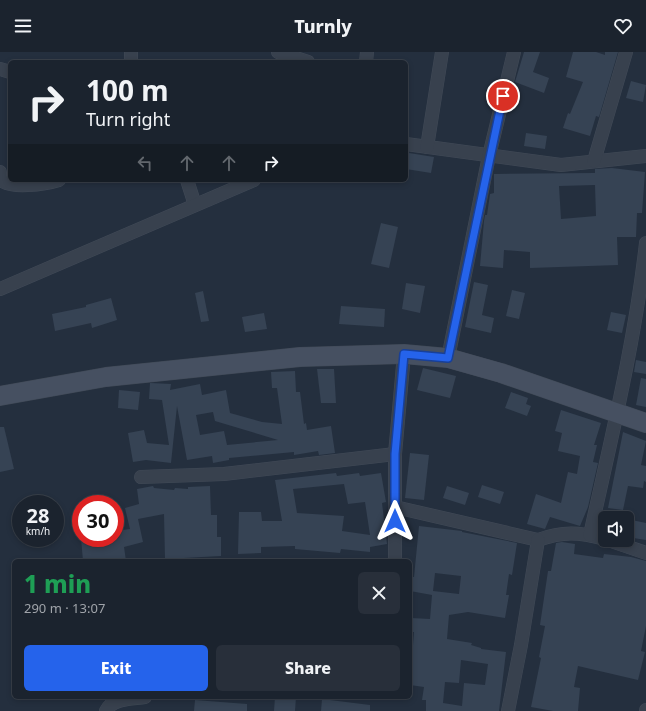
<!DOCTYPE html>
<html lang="en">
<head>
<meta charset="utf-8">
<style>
  body { margin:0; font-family:"Noto Sans",sans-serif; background:#282f3a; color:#f1f3f6; height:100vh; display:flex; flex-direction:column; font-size:15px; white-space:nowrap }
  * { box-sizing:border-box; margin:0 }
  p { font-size:13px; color:#a0a4aa }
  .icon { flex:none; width:22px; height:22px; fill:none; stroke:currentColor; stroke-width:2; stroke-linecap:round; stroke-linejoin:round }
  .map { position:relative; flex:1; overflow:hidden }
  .details { position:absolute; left:12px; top:507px; width:400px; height:140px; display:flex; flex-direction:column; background:#1b232e; border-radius:6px; box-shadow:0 2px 6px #0003,0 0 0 1px #39404a }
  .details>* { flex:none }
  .banner { position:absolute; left:8px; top:8px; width:400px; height:122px; border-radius:6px; box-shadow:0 2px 6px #0003,0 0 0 1px #39404a; background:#1b232e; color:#f1f3f6; overflow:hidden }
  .fabs { position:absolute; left:598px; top:459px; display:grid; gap:8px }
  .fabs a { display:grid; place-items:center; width:36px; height:36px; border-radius:6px; background:#1b232e; box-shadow:0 2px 6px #0003,0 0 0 1px #39404a; font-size:20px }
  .speed { position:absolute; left:12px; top:443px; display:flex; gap:8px; font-size:20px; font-weight:700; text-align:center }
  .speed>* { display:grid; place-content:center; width:52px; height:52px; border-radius:50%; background:#1b232e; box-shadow:0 2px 6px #0003,0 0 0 1px #39404a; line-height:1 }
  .speed small { font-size:10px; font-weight:400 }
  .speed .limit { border:6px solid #d22; background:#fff; color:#111 }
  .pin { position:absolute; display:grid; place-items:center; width:34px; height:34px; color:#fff; margin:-17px; border:2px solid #fff; border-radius:50%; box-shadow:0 1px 4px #0007 }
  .me { position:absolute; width:44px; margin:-22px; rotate:0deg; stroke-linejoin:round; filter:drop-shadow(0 0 3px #0008) }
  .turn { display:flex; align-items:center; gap:14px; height:84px; padding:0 12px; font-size:18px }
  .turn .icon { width:52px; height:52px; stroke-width:2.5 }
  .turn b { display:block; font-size:28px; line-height:34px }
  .lanes { display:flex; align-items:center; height:38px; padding:0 12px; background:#0003; justify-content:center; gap:20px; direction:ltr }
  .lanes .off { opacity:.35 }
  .round { display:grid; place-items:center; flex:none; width:42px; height:42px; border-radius:6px; background:#282f3a }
  .head { display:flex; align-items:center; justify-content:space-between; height:68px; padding:0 12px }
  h1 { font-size:24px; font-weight:800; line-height:30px; color:#1e9e55 }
  .cta { display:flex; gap:8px; margin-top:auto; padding:8px 12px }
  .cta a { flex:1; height:46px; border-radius:6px; background:#2563eb; color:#fff; font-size:16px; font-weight:800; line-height:46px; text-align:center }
  .cta a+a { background:#282f3a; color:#f1f3f6 }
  header { display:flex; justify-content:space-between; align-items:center; height:52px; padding:0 12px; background:#1b232e; font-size:18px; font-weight:800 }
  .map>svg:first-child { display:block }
</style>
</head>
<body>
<header><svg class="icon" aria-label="menu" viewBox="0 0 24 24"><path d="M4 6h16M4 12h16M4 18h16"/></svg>Turnly<svg class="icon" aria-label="heart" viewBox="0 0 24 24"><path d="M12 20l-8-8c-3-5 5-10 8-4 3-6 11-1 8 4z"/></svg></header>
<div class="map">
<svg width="646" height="659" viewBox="0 0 646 659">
  <rect width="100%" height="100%" fill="#242f3e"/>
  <!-- building -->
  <g fill="#364354" fill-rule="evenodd">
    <path d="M524,0H540L533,20L549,26L544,41L515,30Z"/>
    <path d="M573,0H596L605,3V0H618L599,65L596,64L590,84L563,76L568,61L570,62L583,30L566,25Z"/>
    <path d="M631,29L646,33L643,50L626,46Z"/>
    <path d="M526,81L547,84L545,97L524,94Z"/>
    <path d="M409,101L434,105L431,121L406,117Z"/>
    <path d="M612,116L645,120L642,161H637L636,185H617L618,213L530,216V200L504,198L503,216L480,214L484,169L485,163H487L490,142L494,141V122L595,121V117ZM595,133L596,164L561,167L559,134Z"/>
    <path d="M381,171L398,175L389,216L371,212Z"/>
    <path d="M474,230L488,233L482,263L494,266L491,281L465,275Z"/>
    <path d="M406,231L425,234L420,261L402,257Z"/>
    <path d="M512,238L525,241L519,267L506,264Z"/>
    <path d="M203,239L209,269L201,270L195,241Z"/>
    <path d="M111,246L117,268L92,276L91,271L55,279L52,262L86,255V253Z"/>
    <path d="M341,254L385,257L384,275L339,272Z"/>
    <path d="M611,260L626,263L622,281L607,278Z"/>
    <path d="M264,261L267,277L245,280L242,265Z"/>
    <path d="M636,308L646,310V322L634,320Z"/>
    <path d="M423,316L456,324L450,346L417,338Z"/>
    <path d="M317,317H334L336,351H321Z"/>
    <path d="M295,319L296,340H300L304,372L306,371L307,378L331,374L335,401L319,403L318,399L294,403V400L229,406V408L213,411L212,404L187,408L177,354L171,411L146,408L133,410L128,381L144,378L147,391L169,393L162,348L149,347L150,331L171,332L170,338L200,332L202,343L226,338L230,361L262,370L282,372L277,336H272L271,320ZM213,360L215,369L278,388L227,393L224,379L200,383L196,363Z"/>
    <path d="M641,326L646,327V355L636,353Z"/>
    <path d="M119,338L140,340L138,358L118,356Z"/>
    <path d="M511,340L528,346L526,352L531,354L527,364L505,356Z"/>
    <path d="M561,358L601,371L594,393H597L593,410L598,411L588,455L580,474L550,465L545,477L527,472L536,442L561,451L568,420L577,422L580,404L558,399L562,381L555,379Z"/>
    <path d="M0,375H4L14,417L0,420Z"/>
    <path d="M623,380L646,389L641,413L646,414V430L644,429L643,436L628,434L623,458L608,456Z"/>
    <path d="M410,401L429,403L424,448L405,446Z"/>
    <path d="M336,421L337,424L359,421L360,424L381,421L386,450L382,451L387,492L370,495V500L341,497L340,501L295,497V494L261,495V501L238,502L239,460H261L262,469H282L275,428ZM344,432L348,452L365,450L370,483L342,479L344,464L297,461L293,437Z"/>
    <path d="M482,433L504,440L500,452L478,445Z"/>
    <path d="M153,434L154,436L174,438L175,436L188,437V435L210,434L211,463H217V485H221V504L165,507L164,462L138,467L143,490L124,495L126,509H83L81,486H115V479L130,477L125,456L139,452L137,437Z"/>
    <path d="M447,434L469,441L465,453L443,446Z"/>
    <path d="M627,467L646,471V488L627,485Z"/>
    <path d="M419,474L462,479V480L517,491L512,523L509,522L506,543H509L505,566L468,560L449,563L447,587L472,591L471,593L481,596V597L506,600L499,659H426V648H422L424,635L410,633L414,580H410L411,566L430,567L432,543L410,539V525H414ZM435,521L461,524L459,542L433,539ZM461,608L488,612L485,633L464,631L462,654L443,651L445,630L459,631Z"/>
    <path d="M562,490L575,492L574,502L603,506L604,502L631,505L646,509V574L641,599L645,600L638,628L578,614L574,635L580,636L578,659H553L531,655L541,606L539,605L545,574L540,573L548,519H551L556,491Z"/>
    <path d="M275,645H296L295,659H274Z"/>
    <path d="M322,647L370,653V659H321Z"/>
    <path d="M195,648L247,652V659H194Z"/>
  </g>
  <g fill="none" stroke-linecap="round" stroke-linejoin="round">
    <defs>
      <g id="street">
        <path d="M131,0V10"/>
        <path d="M278,0L308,10"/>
        <path d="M366,10L367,0"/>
        <path d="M0,17L10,20"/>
        <path d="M406,92L561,113L646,104"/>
        <path d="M427,95L442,0"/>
        <path d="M594,109L626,0"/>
        <path d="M0,120V127C9,138 46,132 59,128"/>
        <path d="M187,128L195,153"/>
        <path d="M0,237L254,128"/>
        <path d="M448,306L489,104L514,0"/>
        <path d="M141,425L224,422L395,402"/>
        <path d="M395,455L538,488C563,479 579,480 605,487"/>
        <path d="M590,483C611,387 635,290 646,191"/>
        <path d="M608,488L646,501"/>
        <path d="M395,509V402L404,302"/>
        <path d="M106,659C112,646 132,647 145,645"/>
        <path d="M508,659L521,593L538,488"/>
        <path d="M646,659V658"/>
      </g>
      <path id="secondary" d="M0,344L106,325L300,305L404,302L448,306L501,321L646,371"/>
    </defs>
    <!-- street casing -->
    <use href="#street" stroke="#414a57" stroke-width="14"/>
    <!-- secondary casing -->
    <use href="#secondary" stroke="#414a57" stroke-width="20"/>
    <!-- street -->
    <use href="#street" stroke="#38414e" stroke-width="13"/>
    <!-- secondary -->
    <use href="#secondary" stroke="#465061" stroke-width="19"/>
  </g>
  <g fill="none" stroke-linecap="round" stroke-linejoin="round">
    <defs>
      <path id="route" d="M395,469V402L404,302L448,306L503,44"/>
    </defs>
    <!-- route casing -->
    <use href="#route" stroke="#184099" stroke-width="10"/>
    <!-- route -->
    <use href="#route" stroke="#2563eb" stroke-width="7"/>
  </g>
</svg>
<div class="fabs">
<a><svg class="icon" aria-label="sound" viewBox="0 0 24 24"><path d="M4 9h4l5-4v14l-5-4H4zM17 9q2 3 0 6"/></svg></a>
</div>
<div class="speed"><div>28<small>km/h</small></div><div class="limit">30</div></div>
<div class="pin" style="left:503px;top:44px;background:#d93025"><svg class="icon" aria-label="arrive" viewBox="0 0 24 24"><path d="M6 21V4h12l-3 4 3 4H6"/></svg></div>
<svg class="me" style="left:395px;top:469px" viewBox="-20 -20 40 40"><path d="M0-17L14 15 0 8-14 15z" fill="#2563eb" stroke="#fff" stroke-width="4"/></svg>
<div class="banner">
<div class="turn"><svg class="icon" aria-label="right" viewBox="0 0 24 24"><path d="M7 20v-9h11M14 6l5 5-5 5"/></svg><div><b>100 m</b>Turn right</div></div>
<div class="lanes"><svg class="icon off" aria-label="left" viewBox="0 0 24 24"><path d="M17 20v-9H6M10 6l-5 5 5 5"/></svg><svg class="icon off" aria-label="ahead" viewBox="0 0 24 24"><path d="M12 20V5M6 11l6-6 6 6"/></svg><svg class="icon off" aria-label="ahead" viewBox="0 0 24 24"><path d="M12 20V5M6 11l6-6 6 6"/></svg><svg class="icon" aria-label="right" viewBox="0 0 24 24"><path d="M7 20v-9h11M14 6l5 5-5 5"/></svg></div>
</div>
<section class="details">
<div class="head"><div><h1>1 min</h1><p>290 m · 13:07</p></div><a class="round"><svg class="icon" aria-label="close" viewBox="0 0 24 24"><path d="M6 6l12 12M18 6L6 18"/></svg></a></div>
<div class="cta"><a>Exit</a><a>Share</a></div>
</section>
</div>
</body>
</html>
